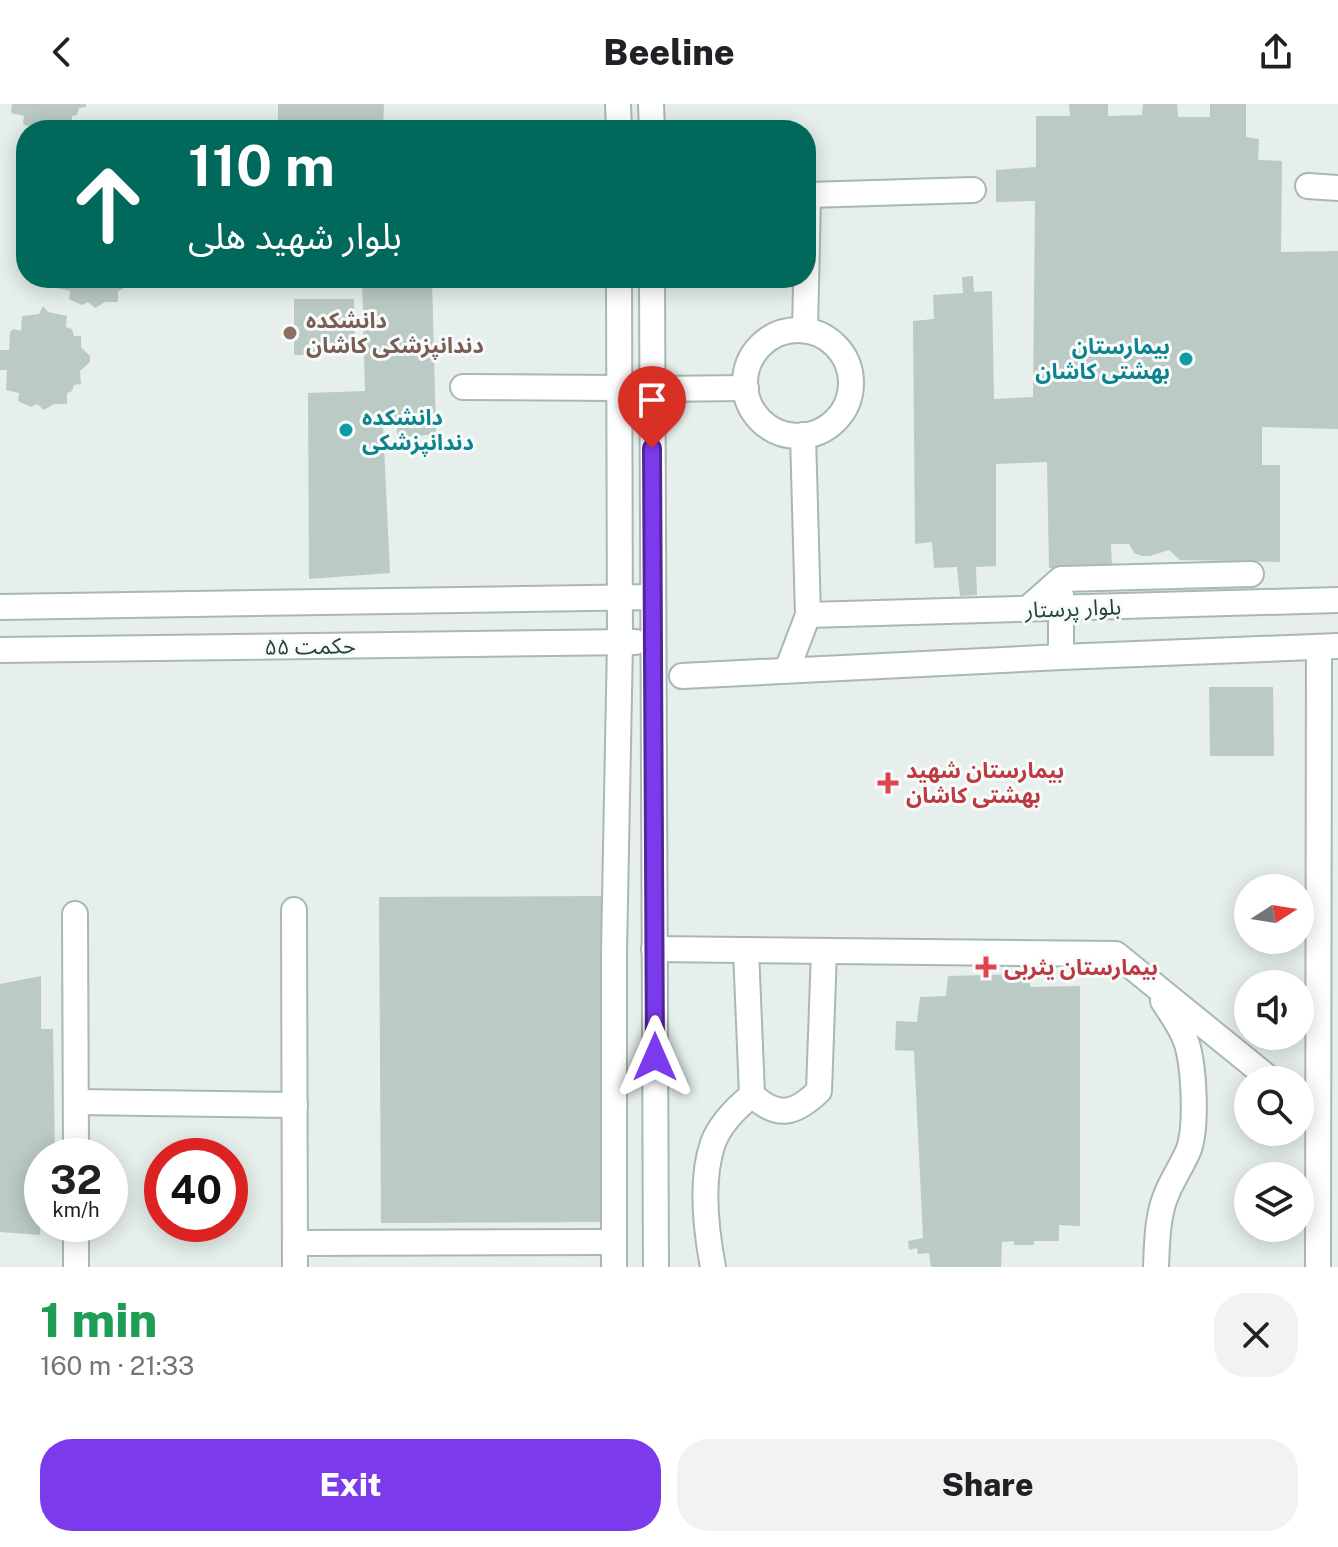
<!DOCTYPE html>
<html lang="en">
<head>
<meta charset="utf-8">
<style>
  body { margin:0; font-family:"Public Sans","Noto Sans Arabic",sans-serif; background:#f2f2f2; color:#202124; height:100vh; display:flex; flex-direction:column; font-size:30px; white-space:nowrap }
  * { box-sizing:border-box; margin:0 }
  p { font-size:26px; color:#757577 }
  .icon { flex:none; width:44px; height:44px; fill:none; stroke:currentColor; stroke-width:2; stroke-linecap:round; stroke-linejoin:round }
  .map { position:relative; height:1163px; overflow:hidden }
  .sheet { display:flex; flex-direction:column; background:#fff; flex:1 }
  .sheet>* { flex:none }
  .top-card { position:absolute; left:16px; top:16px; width:800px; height:168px; border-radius:32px; box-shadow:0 4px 20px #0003; background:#00695c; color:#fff; overflow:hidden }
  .needle { width:52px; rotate:78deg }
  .controls { position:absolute; left:1234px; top:770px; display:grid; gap:16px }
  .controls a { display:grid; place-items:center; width:80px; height:80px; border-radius:50%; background:#fff; box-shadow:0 4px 20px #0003; font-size:40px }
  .speed { position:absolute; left:24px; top:1034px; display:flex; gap:16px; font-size:40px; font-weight:700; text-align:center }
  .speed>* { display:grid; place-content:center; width:104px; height:104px; border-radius:50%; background:#fff; box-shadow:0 4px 20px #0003; line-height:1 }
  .speed small { font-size:20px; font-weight:400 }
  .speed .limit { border:12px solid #d22; background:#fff; color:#111 }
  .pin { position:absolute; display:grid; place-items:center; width:68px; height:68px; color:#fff; margin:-82px -34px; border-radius:50% 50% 50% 0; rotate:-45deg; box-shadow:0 0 8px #0007 }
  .pin .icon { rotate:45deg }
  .me { position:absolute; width:88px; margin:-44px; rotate:0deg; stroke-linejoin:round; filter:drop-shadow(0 0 6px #0008) }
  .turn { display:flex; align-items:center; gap:28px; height:168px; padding:0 40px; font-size:36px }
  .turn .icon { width:104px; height:104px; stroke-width:2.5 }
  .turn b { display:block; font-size:56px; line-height:68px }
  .round { display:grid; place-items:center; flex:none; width:84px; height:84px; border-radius:32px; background:#f2f2f2 }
  .headline { display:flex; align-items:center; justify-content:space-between; height:136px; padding:0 40px }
  h1 { font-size:48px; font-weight:800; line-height:60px; color:#1e9e55 }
  .cta { display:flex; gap:16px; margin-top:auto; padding:16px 40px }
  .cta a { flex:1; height:92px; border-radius:32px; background:#7c3aed; color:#fff; font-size:32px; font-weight:800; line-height:92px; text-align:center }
  .cta a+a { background:#f2f2f2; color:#202124 }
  header { display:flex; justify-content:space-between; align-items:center; height:104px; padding:0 40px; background:#fff; font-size:36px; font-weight:800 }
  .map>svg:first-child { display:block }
</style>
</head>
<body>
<header><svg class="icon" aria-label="back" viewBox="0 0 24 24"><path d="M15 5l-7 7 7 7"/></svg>Beeline<svg class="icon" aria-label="share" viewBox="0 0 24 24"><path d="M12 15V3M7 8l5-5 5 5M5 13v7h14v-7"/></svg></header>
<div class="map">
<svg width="1338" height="1163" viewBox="0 0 1338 1163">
  <rect width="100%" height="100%" fill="#e6efeb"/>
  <!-- building -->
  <g fill="#bbcac4">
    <path d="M12,0H86V3L79,4L77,11L72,12V23L46,26L42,23L36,26L23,20L24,12L11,9Z"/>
    <path d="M278,0H384L383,26H278Z"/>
    <path d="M1069,0H1108V12L1142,11L1143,0H1177L1178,13H1210V0H1246V33L1259,35L1258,56L1282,57L1281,148L1338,147V325L1262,323V361H1280V458L1180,456L1169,446L1150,452H1142L1134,449L1129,440H1111L1112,463L1049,464L1047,358L996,360V462L976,463L977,491L960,492L957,463L934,464L932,438L915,440L913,217L934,215L933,191L963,189L962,173L973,172L974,188L992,187L994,295L1033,293L1035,97L996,98V66L1036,63V12H1070Z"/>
    <path d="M57,174H132V178L125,179L123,185L118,187V198H105L95,204L88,198L82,201L69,195L70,187L57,184Z"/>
    <path d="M362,174H432L436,330L397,334V322H383L390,469L309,475L308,289L365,287Z"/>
    <path d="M294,195H354L355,250L294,251Z"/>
    <path d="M43,202L48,208L67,212L66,223L72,225L74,232H81V243L90,252V258L80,267L81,280L74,281L72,287L67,289V300H54L44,306L37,300L31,303L18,297L19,289L6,286L7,266H0V246H9L10,228L13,225L21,227L22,212L39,210Z"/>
    <path d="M1209,583H1273L1274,652H1210Z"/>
    <path d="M604,792L605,1118L381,1119L379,793Z"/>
    <path d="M1030,870V883L1080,882V1122L1059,1121V1137H1034V1141H1014V1137L1002,1138L1001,1163H931L929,1149L918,1150L917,1144L909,1146L908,1137L923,1134L914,947L895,946L896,917L917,918L920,893L946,892L948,872Z"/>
    <path d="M41,872V925H53L55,1052H42L40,1131L0,1128V880Z"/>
  </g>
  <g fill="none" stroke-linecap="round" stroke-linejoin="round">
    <defs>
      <g id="minor">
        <path d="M618,0L619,26"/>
        <path d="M651,0L652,26"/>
        <path d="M1308,82L1338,84"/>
        <path d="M652,174L656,1163"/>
        <path d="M805,226L808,91L973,86"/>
        <circle cx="798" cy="279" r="53"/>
        <path d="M463,283L619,284"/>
        <path d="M652,285L746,284"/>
        <path d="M1061,491V553"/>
        <path d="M0,503L653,493"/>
        <path d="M1026,506L1061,475L1251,470"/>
        <path d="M808,511L1338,496"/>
        <path d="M0,546L635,538"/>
        <path d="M787,566L808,511L803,331"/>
        <path d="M682,572L1061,553L1338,542"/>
        <path d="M294,806L295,1163"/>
        <path d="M75,810L76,1052"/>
        <path d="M654,845L1116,850L1271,976"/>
        <path d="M746,846L752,991C778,1015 795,1010 819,987L824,847"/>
        <path d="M76,998L295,1001"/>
        <path d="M76,1120V1163"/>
        <path d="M295,1139L614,1138"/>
        <path d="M614,1163V848L620,538L619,174"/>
        <path d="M713,1163C706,1126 700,1076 713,1039C720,1020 736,1004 752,991"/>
        <path d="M1156,1163C1157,1140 1157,1111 1167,1089C1173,1074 1183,1060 1189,1045C1197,1021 1194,964 1187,940C1182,924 1172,911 1163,897"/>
        <path d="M1318,1163L1319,543"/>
      </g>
    </defs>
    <!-- minor casing -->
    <use href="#minor" stroke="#a8b8b2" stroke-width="28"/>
    <!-- minor -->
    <use href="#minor" stroke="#fff" stroke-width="24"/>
  </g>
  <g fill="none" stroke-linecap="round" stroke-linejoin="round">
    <defs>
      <path id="route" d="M652,344L655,953"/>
    </defs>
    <!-- route casing -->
    <use href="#route" stroke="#51269a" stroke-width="20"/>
    <!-- route -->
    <use href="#route" stroke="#7c3aed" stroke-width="14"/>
  </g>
  <!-- markers -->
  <circle fill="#8d6e63" stroke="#f7fbf9" stroke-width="3" cx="290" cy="229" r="8"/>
  <g fill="#0f9aa8" stroke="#f7fbf9" stroke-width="3">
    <circle cx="1186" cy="255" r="8"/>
    <circle cx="346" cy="326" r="8"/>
  </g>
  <g fill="#e0444e" stroke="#f7fbf9" stroke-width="3">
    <path d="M884 667h8v8h8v8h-8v8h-8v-8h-8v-8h8z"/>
    <path d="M982 851h8v8h8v8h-8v8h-8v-8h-8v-8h8z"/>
  </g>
  <g text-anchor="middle" stroke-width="6" stroke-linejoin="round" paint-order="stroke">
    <!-- education labels -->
    <g font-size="22" font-weight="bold" fill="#785e54" stroke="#f7fbf9" text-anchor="start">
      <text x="306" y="224">دانشکده<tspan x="306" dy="25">دندانپزشکی کاشان</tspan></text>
    </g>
    <!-- culture labels -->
    <g font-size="22" font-weight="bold" fill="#0d838f" stroke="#f7fbf9" text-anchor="end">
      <text x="1170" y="250">بیمارستان<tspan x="1170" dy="25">بهشتی کاشان</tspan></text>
      <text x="362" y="321" text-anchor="start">دانشکده<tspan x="362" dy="25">دندانپزشکی</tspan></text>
    </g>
    <!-- street labels -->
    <g font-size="22" fill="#24423a" stroke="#f7fbf9">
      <text transform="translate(1073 504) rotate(-2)" y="8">بلوار پرستار</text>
      <text transform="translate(310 542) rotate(-1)" y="8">حکمت ۵۵</text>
    </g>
    <!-- health labels -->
    <g font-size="22" font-weight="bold" fill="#be3a42" stroke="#f7fbf9" text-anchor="start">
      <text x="906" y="674">بیمارستان شهید<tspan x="906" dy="25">بهشتی کاشان</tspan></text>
      <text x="1004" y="871">بیمارستان یثربی</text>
    </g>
  </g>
</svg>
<div class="controls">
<a><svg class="needle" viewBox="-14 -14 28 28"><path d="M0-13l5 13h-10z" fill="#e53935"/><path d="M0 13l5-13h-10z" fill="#757577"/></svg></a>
<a><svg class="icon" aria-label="sound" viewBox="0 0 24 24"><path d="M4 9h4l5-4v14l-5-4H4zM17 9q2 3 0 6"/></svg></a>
<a><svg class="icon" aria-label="search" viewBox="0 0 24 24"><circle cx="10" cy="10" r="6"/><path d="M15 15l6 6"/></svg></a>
<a><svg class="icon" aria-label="layers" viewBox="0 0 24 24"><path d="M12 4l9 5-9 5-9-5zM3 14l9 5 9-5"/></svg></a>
</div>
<div class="speed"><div>32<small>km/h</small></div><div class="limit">40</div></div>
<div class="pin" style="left:652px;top:344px;background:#d93025"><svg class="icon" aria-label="arrive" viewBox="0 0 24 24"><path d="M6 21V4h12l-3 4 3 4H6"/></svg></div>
<svg class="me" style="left:655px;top:953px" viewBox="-20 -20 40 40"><path d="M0-17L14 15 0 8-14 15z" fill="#7c3aed" stroke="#fff" stroke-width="4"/></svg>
<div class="top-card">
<div class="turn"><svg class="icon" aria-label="ahead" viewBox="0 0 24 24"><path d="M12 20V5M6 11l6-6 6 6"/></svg><div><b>110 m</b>بلوار شهید هلی</div></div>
</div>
</div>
<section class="sheet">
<div class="headline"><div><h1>1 min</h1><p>160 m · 21:33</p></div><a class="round"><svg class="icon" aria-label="close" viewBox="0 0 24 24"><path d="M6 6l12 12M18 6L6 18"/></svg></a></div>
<div class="cta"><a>Exit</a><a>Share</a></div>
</section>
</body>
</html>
